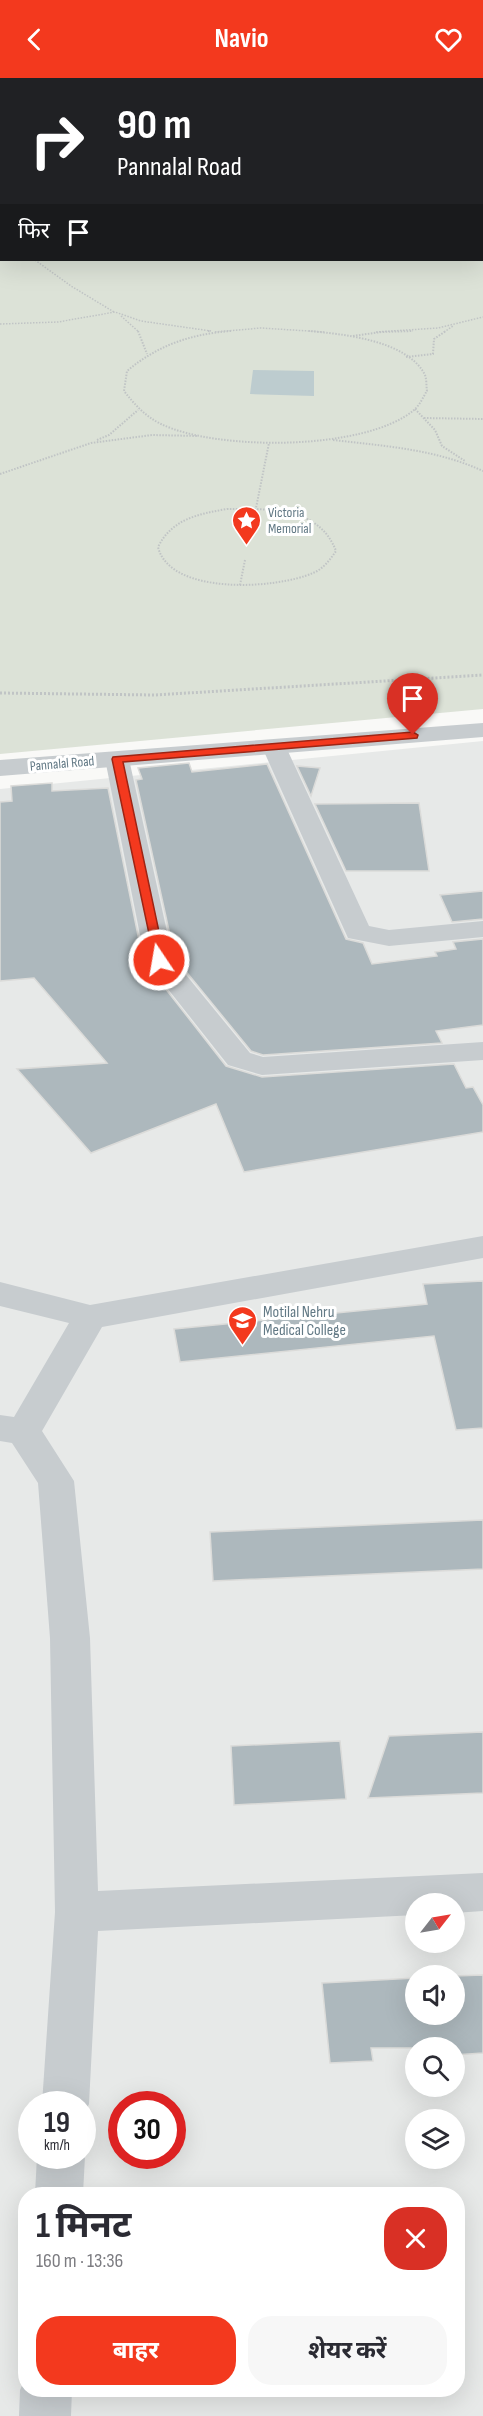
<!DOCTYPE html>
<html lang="hi">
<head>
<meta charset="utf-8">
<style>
  body { margin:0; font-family:"Sofia Sans Condensed","Noto Sans Devanagari",sans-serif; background:#f7f7f7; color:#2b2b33; height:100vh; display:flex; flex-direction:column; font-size:22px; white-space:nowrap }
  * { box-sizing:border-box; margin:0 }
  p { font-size:20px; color:#7c7c81 }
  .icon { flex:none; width:33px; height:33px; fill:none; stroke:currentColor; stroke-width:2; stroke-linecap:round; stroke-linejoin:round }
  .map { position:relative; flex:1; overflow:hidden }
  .details { position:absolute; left:18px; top:2109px; width:447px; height:210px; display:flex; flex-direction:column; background:#fff; border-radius:24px; box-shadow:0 6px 24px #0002 }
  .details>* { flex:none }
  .top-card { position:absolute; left:0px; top:0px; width:483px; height:183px; box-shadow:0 6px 24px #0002; background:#202124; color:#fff; overflow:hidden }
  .needle { width:39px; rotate:59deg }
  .buttons { position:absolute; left:405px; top:1815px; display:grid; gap:12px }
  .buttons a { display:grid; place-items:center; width:60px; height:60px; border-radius:50%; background:#fff; box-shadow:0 6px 24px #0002; font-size:30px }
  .speed { position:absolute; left:18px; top:2013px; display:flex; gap:12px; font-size:30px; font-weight:700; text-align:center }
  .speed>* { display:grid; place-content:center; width:78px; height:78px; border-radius:50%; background:#fff; box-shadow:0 6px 24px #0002; line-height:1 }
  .speed small { font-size:15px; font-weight:400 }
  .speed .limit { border:9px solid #d22; background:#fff; color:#111 }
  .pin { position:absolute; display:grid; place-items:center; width:51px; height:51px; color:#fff; margin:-62px -26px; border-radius:50% 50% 50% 0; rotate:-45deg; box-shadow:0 0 6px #0007 }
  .pin .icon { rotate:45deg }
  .me { position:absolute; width:66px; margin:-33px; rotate:348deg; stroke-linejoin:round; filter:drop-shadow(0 0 4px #0008) }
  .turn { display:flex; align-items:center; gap:21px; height:126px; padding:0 18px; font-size:27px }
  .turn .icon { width:78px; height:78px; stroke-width:2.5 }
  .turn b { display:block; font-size:42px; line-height:51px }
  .then { display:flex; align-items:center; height:57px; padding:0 18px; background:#0003; gap:12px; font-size:22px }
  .round { display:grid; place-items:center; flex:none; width:63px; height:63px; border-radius:24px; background:#f7f7f7 }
  .overview { display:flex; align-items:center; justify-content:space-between; height:102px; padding:0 18px }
  h1 { font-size:36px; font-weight:700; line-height:45px }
  .button { display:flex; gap:12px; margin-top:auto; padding:12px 18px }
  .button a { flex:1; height:69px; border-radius:24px; background:#f3391e; color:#fff; font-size:24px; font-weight:700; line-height:69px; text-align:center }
  .button a+a { background:#f7f7f7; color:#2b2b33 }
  header { display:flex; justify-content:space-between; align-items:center; height:78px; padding:0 18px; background:#f3391e; color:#fff; font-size:27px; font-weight:700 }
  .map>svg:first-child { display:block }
</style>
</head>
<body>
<header><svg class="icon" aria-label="back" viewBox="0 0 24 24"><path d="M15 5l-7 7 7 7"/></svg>Navio<svg class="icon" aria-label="heart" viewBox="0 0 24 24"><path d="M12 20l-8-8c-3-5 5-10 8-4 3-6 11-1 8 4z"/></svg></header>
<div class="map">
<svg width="483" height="2338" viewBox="0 0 483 2338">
  <rect width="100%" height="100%" fill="#f9f9f7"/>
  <!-- built -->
  <g fill="#e7e9e8" fill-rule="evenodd">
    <path d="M0,0H483V83L482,2H2L1,67Z"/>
    <path d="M483,663V2338H0V711ZM416,1826H454V1864H416ZM416,1898H454V1936H416ZM416,1970H454V2008H416ZM32,2026H82V2078H32ZM122,2026H172V2078H122ZM416,2042H454V2080H416ZM26,2116H458V2312H26Z"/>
  </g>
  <!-- green -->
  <path fill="#dce2d7" d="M0,92L2,182H482L483,106V631L0,676Z"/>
  <!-- water -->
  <path fill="#bdcccf" d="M253,292L314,293V318L250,316Z"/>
  <!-- building -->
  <g fill="#adb8bd" stroke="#dbdbd9" stroke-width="1.5">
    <path d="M189,685L192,694L267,686L346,861L363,865L372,886L437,878L435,874L456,871L453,864L483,861V947L436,953L442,965L263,977L251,973L175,880L136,702L142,701L138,690Z"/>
    <path d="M297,688L320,690L311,718Z"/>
    <path d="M52,705V713L108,710L143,882L226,988L262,999L454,986L466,1010L473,1009L483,1027V1054L244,1094L216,1026L91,1075L17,991L107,985L34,900L0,903V724L12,723L11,708Z"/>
    <path d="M419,725L429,793H346L315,726Z"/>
    <path d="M483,813V841L452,844L440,817Z"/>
    <path d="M483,1203V1350L456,1352L434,1258L180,1284L174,1251L427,1226L423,1206Z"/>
    <path d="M483,1442V1491L213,1503L210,1454Z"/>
    <path d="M483,1654V1715L368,1720L389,1658Z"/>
    <path d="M340,1663L346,1721L234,1727L231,1668Z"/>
    <path d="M483,1897V1975L454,1977V1970H371L373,1983L330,1985L322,1905L416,1900V1936H454V1898Z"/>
  </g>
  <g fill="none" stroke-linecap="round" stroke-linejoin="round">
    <defs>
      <g id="secondary">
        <rect x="0" y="73" width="2" height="8"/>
        <path d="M483,94V104H482V95Z"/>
      </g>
    </defs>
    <!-- secondary casing -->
    <use href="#secondary" stroke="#b9c0c4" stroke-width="1"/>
    <!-- path-far2 -->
    <g stroke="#c0c4c5" stroke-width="1.5" stroke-dasharray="1.5 1.5" stroke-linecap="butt">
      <path d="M0,135L2,137"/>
      <path d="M35,182L71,208L114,234"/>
      <path d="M121,238L139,254"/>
      <path d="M0,246L58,244L115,234L141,243L211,253"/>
      <path d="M215,254L261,250L324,254"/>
      <path d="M376,254L438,250L483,239"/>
      <path d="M444,254L453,248"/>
    </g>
    <!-- path-far1 -->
    <g stroke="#c0c4c5" stroke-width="2" stroke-dasharray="1.5 1.5" stroke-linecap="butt">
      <path d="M138,253L147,276"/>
      <path d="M208,253H211"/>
      <path d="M231,253C191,256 158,267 127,293L124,313C135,327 145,338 161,346C217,373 365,373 414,332C420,327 423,319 427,313C426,307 427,300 424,295C405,262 342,256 309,253"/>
      <path d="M353,258L381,254L413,253"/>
      <path d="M406,279L433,276L434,261L446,253"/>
      <path d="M415,331L435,352L442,368L465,383"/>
      <path d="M424,340L483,341"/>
      <path d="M97,362L109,357L138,332"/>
      <path d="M333,362C384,368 435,371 483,393"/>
      <path d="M0,396L91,365L152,357L198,358"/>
      <path d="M227,431C268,431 319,428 336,473C330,482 323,491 313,495C277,511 170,518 158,469C172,441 198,436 227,431Z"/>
      <path d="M252,450L269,365"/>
      <path d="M240,507L245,482"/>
    </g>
    <!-- path -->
    <path stroke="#c0c4c5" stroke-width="3" stroke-dasharray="2 2" stroke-linecap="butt" d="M0,615L155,617L483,597"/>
    <!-- minor -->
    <g fill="#c7cccf" fill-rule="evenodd">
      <path d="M274,662L283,664L286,669L369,848L389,852L483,843V859L389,868L348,860L262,669L265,664Z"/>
      <path d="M117,674L126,676L129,681L173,881L250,975L263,979L483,964V982L262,997L228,987L145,882L105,681L108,676Z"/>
      <path d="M483,1158V1180L102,1249L42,1353L74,1403L90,1560L98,1813L483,1795V1833L454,1835V1826H416V1837L98,1853L89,2026L82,2040V2026H42L55,1834L50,1560L38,1405L12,1365L0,1363V1337L14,1339L69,1245L0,1228V1204L90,1227Z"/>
      <path d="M82,2072L85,2078L83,2116H35L37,2078H82Z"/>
      <path d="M26,2299V2312H72L71,2338H19L20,2312Z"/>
    </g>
    <!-- tertiary -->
    <path fill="#c7cccf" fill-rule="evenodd" d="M483,645V659L0,698V682Z"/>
    <!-- secondary -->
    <use href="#secondary" fill="#fff" fill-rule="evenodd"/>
  </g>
  <!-- route -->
  <path fill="#f3391e" stroke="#9e2514" stroke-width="1.5" d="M413,654L418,657L417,660L123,684L165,882L163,884H155L112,681L113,679Z"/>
  <!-- icons -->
  <defs>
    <symbol id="sight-pin" viewBox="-11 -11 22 30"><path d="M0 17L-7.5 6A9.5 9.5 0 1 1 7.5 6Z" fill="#f3391e" stroke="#fff"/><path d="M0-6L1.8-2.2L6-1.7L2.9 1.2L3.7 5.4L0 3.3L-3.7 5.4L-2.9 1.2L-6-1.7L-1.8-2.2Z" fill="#fff"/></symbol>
    <symbol id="university-pin" viewBox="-11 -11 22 30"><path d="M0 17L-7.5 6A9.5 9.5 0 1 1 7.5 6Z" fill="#f3391e" stroke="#fff"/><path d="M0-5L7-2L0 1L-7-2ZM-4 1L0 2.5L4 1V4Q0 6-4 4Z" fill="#fff"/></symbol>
  </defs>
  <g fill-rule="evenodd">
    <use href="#sight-pin" x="230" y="426" width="33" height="45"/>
    <use href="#university-pin" x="226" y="1226" width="33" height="45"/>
  </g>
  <g text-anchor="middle" stroke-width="6" stroke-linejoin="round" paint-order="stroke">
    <!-- far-poi labels -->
    <g font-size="14" fill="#627985" stroke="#fff" text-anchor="start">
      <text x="268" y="439">Victoria<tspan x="268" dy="16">Memorial</tspan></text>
    </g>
    <!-- far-street labels -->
    <g font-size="14" fill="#627985" stroke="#fff">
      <text transform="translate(62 685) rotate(-5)" y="5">Pannalal Road</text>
    </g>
    <!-- poi labels -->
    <g font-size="16" fill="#627985" stroke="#fff" text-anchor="start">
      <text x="263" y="1239">Motilal Nehru<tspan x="263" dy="18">Medical College</tspan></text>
    </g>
  </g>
</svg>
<div class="buttons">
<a><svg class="needle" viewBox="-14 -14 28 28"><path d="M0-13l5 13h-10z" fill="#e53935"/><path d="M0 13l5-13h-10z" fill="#7c7c81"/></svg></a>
<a><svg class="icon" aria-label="sound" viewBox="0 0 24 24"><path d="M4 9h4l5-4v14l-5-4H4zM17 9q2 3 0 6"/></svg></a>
<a><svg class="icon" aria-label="search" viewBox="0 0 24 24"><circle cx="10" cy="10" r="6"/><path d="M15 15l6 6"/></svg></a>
<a><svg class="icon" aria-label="layers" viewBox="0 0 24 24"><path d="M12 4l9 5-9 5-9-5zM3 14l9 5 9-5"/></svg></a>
</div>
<div class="speed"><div>19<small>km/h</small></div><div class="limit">30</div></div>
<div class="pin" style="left:413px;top:657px;background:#d93025"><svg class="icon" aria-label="arrive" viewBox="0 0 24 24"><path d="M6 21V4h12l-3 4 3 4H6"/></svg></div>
<svg class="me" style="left:159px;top:882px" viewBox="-20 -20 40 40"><circle r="17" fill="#f3391e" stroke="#fff" stroke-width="3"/><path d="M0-11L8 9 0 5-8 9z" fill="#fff"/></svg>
<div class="top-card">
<div class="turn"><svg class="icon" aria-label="right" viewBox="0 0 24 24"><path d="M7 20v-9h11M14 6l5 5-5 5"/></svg><div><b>90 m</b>Pannalal Road</div></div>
<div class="then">फिर<svg class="icon" aria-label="arrive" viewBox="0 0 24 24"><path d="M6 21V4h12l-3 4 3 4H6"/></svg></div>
</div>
<section class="details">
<div class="overview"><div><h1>1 मिनट</h1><p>160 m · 13:36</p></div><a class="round" style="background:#d93025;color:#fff"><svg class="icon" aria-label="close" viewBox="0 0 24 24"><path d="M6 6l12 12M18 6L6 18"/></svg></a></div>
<div class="button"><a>बाहर</a><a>शेयर करें</a></div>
</section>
</div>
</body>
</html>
